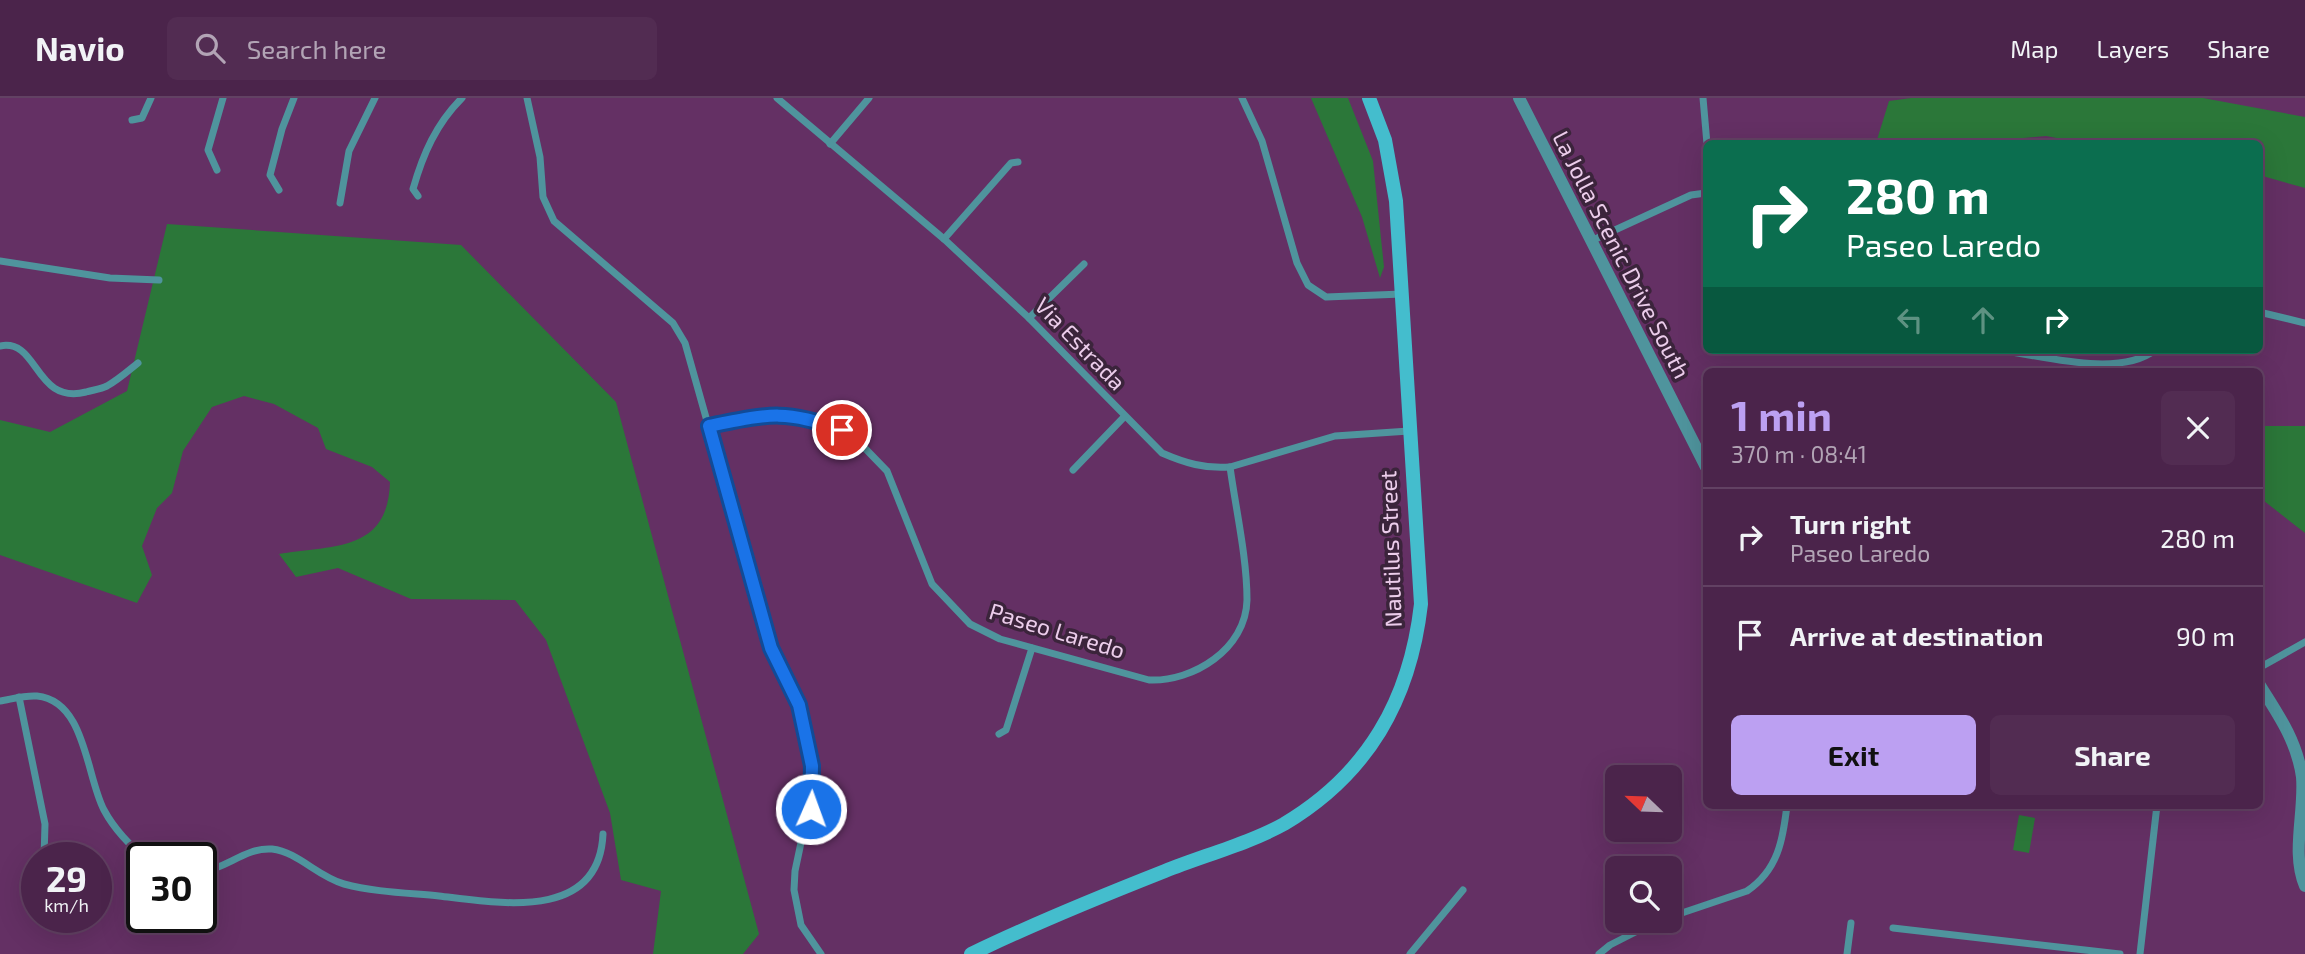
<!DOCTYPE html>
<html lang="en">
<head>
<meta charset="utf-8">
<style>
  body { margin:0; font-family:"Exo 2",sans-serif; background:#522c52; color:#f1f3f6; height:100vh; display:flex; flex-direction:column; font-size:26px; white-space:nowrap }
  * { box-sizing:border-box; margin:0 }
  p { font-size:23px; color:#b2a4b5 }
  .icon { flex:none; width:38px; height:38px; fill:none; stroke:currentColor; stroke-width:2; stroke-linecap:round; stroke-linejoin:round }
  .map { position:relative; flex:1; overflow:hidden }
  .details { position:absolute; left:1703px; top:270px; width:560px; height:441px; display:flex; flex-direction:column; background:#4b244b; border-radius:10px; box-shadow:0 7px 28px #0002,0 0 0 2px #624163 }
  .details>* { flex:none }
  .hud { position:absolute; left:1703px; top:42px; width:560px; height:214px; border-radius:10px; box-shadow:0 7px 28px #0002,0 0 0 2px #624163; background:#0b6e4f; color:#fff; overflow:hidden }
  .needle { width:46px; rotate:293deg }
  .tools { position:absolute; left:1605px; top:667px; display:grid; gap:14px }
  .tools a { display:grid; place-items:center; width:77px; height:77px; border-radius:10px; background:#4b244b; box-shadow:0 7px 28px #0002,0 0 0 2px #624163; font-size:35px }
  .speed { position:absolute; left:21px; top:744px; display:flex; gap:14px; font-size:35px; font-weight:700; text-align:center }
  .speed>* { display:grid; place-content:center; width:91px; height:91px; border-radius:50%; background:#4b244b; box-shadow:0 7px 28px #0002,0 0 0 2px #624163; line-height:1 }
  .speed small { font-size:18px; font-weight:400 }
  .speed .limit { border:4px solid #111; border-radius:10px; background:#fff; color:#111 }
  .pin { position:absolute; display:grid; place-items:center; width:60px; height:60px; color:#fff; margin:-30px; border:4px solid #fff; border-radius:50%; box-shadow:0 2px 7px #0007 }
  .me { position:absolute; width:77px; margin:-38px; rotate:2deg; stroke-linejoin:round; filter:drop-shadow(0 0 5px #0008) }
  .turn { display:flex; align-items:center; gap:24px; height:147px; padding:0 28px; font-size:32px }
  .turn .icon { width:91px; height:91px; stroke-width:2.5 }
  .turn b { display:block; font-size:49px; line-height:60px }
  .lanes { display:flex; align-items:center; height:66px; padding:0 28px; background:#0003; justify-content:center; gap:35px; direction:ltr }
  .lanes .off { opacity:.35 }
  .round { display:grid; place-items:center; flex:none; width:74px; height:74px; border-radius:10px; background:#522c52 }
  .headline { display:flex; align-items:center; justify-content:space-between; height:119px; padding:0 28px }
  h1 { font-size:42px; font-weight:700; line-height:52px; color:#bca0f2 }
  .action { display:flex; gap:14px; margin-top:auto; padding:14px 28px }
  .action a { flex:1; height:80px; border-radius:10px; background:#bca0f2; color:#111; font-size:28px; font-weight:700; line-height:80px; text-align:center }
  .action a+a { background:#522c52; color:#f1f3f6 }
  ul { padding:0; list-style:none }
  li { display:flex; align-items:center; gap:21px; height:98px; padding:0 28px; border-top:2px solid #624163 }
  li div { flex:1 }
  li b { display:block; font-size:26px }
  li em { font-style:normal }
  header { display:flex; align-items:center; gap:42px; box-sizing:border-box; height:98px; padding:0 35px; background:#4b244b; border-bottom:2px solid #624163 }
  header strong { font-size:33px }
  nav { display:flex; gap:38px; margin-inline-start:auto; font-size:24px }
  .search { width:490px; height:63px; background:#522c52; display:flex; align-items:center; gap:18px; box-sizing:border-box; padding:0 24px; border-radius:10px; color:#b2a4b5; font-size:26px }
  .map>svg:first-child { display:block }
</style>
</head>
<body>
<header>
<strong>Navio</strong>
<div class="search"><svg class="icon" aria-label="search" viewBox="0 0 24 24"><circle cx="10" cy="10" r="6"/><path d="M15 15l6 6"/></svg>Search here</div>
<nav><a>Map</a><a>Layers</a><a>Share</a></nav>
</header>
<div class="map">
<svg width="2305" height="856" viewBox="0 0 2305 856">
  <rect width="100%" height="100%" fill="#643064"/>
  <!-- green -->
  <g fill="#2b7739">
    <path d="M1311,0H1348L1373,63L1384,169L1380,180L1362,119Z"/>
    <path d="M1911,0H2203L2305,19V90L2259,77V46H2089L2046,38L1970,45H1876L1889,3Z"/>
    <path d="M167,126L461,147L616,304L759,836L743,856H653L661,793L621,782L610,715L546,542L515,502L411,501L338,470L296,479L279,456C334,447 388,454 390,384L372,369L326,351L318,330L274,306L244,298L212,309L183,353L172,395L157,410L142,448L152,477L137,505L0,457V322L50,334L127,293Z"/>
    <path d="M2259,328H2305V435L2259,399Z"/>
    <path d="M2019,717L2035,720L2029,755L2013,752Z"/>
  </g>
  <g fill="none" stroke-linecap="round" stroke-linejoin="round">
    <!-- minor -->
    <g stroke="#4f949d" stroke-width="7">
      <path d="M527,0L540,59L543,99L554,123L673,225L685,245L771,550L799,607L813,688L795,773L794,792L801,827L821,856"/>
      <path d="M777,0L944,141L1029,220L1162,355C1185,365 1205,371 1230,369L1335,338L1409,333"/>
      <path d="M1242,0L1262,43L1297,165L1308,187L1326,199L1402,196"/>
      <path d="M1703,0L1707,46"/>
      <path d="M132,22L142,20L151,0"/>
      <path d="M830,46L869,0"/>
      <path d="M217,72L208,52L223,0"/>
      <path d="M279,92L270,77L282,31L294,0"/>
      <path d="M418,98L413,91C423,56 436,26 462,0"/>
      <path d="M340,105L349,53L375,0"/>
      <path d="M944,141L1011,65L1018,64"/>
      <path d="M1591,143L1691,97L1706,95"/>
      <path d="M0,163L110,180L159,182"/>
      <path d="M2259,214L2305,225"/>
      <path d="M1029,220L1084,166"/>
      <path d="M0,248C39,240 34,307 86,294C93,292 101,291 107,288C118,282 128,273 138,265"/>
      <path d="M2000,252C2042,258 2120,280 2155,252"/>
      <path d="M709,328L768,316L805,319L842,332L855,340L887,373L932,486L970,526L1000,541L1149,582C1193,584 1246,551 1247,502C1247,460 1236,412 1230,369"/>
      <path d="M1073,372L1124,319"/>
      <path d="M2259,570L2305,544"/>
      <path d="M19,599L45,726L44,760"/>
      <path d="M0,603C12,601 25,597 37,598C86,603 86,678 104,712C113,729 131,750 147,760"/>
      <path d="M999,636L1006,632L1032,550"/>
      <path d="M201,774C226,771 246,749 272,751C298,754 318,779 344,786C374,794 408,795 439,798C499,805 599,824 603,736"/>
      <path d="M1670,819L1747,793C1778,772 1783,742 1787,707"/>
      <path d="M1893,830L2120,856"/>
      <path d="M1410,856L1463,792"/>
      <path d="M1599,856L1610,847L1659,822"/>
      <path d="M1847,856L1851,825"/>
      <path d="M2140,856L2157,707"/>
    </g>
    <!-- tertiary -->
    <g stroke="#4f949d" stroke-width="12">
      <path d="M1519,0L1706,369"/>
      <path d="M2259,586C2278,616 2297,643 2302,679C2305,714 2291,755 2305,788"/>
    </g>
    <!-- secondary -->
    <path stroke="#44bdcd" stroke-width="14" d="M971,856C1035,825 1099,799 1165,773C1202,758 1250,745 1284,726C1368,676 1410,602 1421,506L1396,103L1385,42L1369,0"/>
  </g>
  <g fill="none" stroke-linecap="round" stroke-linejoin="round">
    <defs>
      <path id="route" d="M811,711L812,668L799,607L771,550L709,328C768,316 785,311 842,332"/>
    </defs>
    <!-- route casing -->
    <use href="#route" stroke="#114b97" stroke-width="18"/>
    <!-- route -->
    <use href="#route" stroke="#1a73e8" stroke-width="12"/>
  </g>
  <g text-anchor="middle" stroke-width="7" stroke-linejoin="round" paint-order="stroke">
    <!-- street labels -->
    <g font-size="23" fill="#eccdeb" stroke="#3b243b">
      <text transform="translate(1621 157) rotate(63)" y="8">La Jolla Scenic Drive South</text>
      <text transform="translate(1080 246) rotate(46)" y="8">Via Estrada</text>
      <text transform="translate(1391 451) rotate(-92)" y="8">Nautilus Street</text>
      <text transform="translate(1057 533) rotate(17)" y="8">Paseo Laredo</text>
    </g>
  </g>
</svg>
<div class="tools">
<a><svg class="needle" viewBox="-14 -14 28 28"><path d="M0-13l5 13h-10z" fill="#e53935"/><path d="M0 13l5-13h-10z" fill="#b2a4b5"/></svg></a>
<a><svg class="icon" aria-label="search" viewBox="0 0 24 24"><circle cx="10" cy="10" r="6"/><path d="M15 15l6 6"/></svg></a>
</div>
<div class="speed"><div>29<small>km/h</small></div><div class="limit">30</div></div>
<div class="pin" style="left:842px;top:332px;background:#d93025"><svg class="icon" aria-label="arrive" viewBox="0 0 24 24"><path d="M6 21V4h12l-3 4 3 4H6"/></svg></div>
<svg class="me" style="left:811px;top:711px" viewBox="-20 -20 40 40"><circle r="17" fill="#1a73e8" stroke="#fff" stroke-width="3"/><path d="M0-11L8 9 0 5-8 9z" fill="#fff"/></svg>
<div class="hud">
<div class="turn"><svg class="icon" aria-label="right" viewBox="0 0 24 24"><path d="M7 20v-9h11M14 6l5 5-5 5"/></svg><div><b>280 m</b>Paseo Laredo</div></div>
<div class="lanes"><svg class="icon off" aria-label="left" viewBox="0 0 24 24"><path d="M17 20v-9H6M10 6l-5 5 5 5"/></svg><svg class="icon off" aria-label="ahead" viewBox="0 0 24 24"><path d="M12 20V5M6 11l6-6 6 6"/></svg><svg class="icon" aria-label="right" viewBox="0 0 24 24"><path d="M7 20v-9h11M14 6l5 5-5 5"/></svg></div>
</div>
<section class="details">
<div class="headline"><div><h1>1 min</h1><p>370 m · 08:41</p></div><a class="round"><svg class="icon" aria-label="close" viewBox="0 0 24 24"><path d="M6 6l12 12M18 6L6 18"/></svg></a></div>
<ul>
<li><svg class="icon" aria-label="right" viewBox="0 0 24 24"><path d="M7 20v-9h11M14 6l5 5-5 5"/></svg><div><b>Turn right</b><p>Paseo Laredo</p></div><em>280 m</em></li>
<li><svg class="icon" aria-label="arrive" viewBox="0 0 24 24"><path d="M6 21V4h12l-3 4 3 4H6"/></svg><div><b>Arrive at destination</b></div><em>90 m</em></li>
</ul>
<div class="action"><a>Exit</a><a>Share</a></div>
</section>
</div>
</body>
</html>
